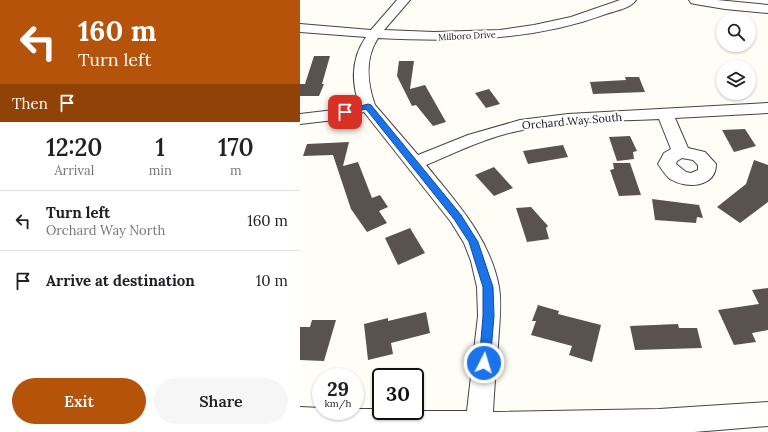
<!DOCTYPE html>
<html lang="en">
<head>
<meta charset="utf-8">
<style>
  body { margin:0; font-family:Lora,serif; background:#f6f6f6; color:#202124; height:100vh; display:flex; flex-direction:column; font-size:15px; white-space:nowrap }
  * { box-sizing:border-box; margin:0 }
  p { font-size:13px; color:#757577 }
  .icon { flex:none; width:22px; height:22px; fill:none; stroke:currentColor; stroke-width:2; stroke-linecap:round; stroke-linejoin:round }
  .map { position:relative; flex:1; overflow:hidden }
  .sheet { display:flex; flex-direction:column; background:#fff; width:300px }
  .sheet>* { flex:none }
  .banner { background:#b45309; color:#fff; overflow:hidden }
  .fabs { position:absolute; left:416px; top:12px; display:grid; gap:8px }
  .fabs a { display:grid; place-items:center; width:40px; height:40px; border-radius:50%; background:#fff; box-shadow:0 1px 3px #0004; font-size:20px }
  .speed { position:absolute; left:12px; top:368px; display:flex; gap:8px; font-size:20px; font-weight:700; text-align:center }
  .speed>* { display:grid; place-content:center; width:52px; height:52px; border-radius:50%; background:#fff; box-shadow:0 1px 3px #0004; line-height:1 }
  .speed small { font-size:10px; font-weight:400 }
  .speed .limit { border:2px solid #111; border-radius:6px; background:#fff; color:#111 }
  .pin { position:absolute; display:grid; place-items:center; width:34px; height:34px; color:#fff; margin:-17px; border-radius:8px; box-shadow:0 2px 6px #0006 }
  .me { position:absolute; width:44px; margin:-22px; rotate:5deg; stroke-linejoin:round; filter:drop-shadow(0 0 3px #0008) }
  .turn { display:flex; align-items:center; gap:14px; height:84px; padding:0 12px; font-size:18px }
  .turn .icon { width:52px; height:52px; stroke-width:2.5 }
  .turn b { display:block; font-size:28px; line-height:34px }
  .then { display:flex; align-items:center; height:38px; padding:0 12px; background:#0003; gap:8px; font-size:15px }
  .eta { display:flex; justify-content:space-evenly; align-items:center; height:68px; text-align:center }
  .eta b { font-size:24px; font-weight:600; line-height:28px }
  .cta { display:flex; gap:8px; margin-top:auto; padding:8px 12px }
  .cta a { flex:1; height:46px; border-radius:24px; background:#b45309; color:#fff; font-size:16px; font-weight:600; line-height:46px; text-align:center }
  .cta a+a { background:#f6f6f6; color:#202124 }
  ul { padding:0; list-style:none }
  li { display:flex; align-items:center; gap:12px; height:60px; padding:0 12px; border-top:1px solid #e0e0e0 }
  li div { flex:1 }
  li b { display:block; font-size:15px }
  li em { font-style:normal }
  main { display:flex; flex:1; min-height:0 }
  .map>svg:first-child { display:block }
</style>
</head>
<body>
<main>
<section class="sheet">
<div class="banner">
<div class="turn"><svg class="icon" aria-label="left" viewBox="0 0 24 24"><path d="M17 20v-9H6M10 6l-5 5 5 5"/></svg><div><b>160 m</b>Turn left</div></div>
<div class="then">Then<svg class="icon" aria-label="arrive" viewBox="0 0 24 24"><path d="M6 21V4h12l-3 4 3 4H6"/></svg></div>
</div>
<div class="eta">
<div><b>12:20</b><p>Arrival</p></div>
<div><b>1</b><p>min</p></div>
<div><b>170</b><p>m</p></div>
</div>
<ul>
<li><svg class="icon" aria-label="left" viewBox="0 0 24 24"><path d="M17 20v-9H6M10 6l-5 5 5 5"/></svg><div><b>Turn left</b><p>Orchard Way North</p></div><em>160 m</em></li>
<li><svg class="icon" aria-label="arrive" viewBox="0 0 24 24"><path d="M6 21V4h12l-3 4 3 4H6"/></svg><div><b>Arrive at destination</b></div><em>10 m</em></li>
</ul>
<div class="cta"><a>Exit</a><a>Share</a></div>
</section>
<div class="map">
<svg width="468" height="432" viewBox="0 0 468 432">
  <rect width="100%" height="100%" fill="#fffdf5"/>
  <!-- building -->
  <g fill="#5a524d">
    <path d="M14,56H30L22,84H24L19,96H0V84H5Z"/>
    <path d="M99,61H114L110,89L125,85L146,122L133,126L116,105L112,106L97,76Z"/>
    <path d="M325,77H339L345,92L293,94L290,82L326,80Z"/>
    <path d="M189,89L200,104L186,108L175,93Z"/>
    <path d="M445,129L456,146L434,152L422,130Z"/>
    <path d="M330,136L337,151L333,152L334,159L317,161L309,137Z"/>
    <path d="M49,142L43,166L58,162L72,198L80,195L88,207L79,211L87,223L67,232L51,209L33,155L3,156L7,144Z"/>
    <path d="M263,145L268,157L228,164L223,151Z"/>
    <path d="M454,160L468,165V202L440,223L417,207L446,184Z"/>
    <path d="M313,163H330L341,195L319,196L310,170L314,169Z"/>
    <path d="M194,167L213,188L194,196L175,175Z"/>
    <path d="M352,199L399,205L403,218L397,217L396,223L355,220Z"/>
    <path d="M231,207L248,226L246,228L249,239L227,242L216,208Z"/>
    <path d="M110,228L125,253L98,265L85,238Z"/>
    <path d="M468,288V330L452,333L456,342L434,345L418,310L459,304L452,290Z"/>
    <path d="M238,305L259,311L258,314L301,325L292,362L269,355L272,346L231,335L236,321H232Z"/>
    <path d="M126,312L130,333L91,343L93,354L68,360L64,324L88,318V321Z"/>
    <path d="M12,320H36L24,361L0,360V327H10Z"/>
    <path d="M378,324L379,328H397L402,348L335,350L330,326Z"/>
  </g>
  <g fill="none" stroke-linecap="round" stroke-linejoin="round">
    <defs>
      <g id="minor">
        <path d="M97,0H110L84,30L134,32L200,30L234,25L271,17L320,0H336C331,8 315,11 306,14C233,41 155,42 78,38C65,58 67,83 75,105L118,155L168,135L220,120L268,114L468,103V113L375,118L388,148L405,152L416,164C416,188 386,189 370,179C365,175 362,169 358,164L364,153L371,149L359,119C314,121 267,121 223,130C189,136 157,152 126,165C156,202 190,238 199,287C202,306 199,326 198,345C196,367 194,390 193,412L359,409L468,402V426L394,432H0V407L21,408V411H55V409H81V411H167L178,316L177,287L171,261L164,243L151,222L64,112L35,120L0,124V114L34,110L59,104C51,81 52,57 66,37L0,32V24L71,30ZM382,158L393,160L398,165V170L391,173L386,172L376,164L377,161Z"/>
        <path d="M389,0H417L468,5V13L425,9L395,4L391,3Z"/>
      </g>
    </defs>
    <!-- minor casing -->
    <use href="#minor" stroke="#444" stroke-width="2"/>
    <!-- minor -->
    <use href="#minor" fill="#fff" fill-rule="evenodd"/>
  </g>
  <!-- route -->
  <path fill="#1a73e8" stroke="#114b97" d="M68,104L71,105L161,215L178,242L193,287L194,316L190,363L188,366L184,368L180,366L179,363L183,316V287L169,242L154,219L66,109L45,114L42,112L43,111Z"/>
  <g text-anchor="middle" stroke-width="4" stroke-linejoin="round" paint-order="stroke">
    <!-- far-street labels -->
    <g font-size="9" fill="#111" stroke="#fff">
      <text transform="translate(167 36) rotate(-3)" y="3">Milboro Drive</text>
    </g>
    <!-- street labels -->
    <g font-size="11" fill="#111" stroke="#fff">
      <text transform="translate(272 121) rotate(-5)" y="4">Orchard Way South</text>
    </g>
  </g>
</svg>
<div class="fabs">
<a><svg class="icon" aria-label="search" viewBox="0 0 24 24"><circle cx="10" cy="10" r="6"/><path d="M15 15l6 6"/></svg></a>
<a><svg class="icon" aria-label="layers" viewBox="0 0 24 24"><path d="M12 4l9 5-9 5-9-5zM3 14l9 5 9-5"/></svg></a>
</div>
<div class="speed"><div>29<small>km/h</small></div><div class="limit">30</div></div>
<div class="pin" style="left:45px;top:112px;background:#d93025"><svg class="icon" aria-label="arrive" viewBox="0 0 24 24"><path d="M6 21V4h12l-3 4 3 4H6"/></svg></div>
<svg class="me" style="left:184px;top:363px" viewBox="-20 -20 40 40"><circle r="17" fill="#1a73e8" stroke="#fff" stroke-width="3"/><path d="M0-11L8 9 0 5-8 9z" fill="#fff"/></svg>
</div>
</main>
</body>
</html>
